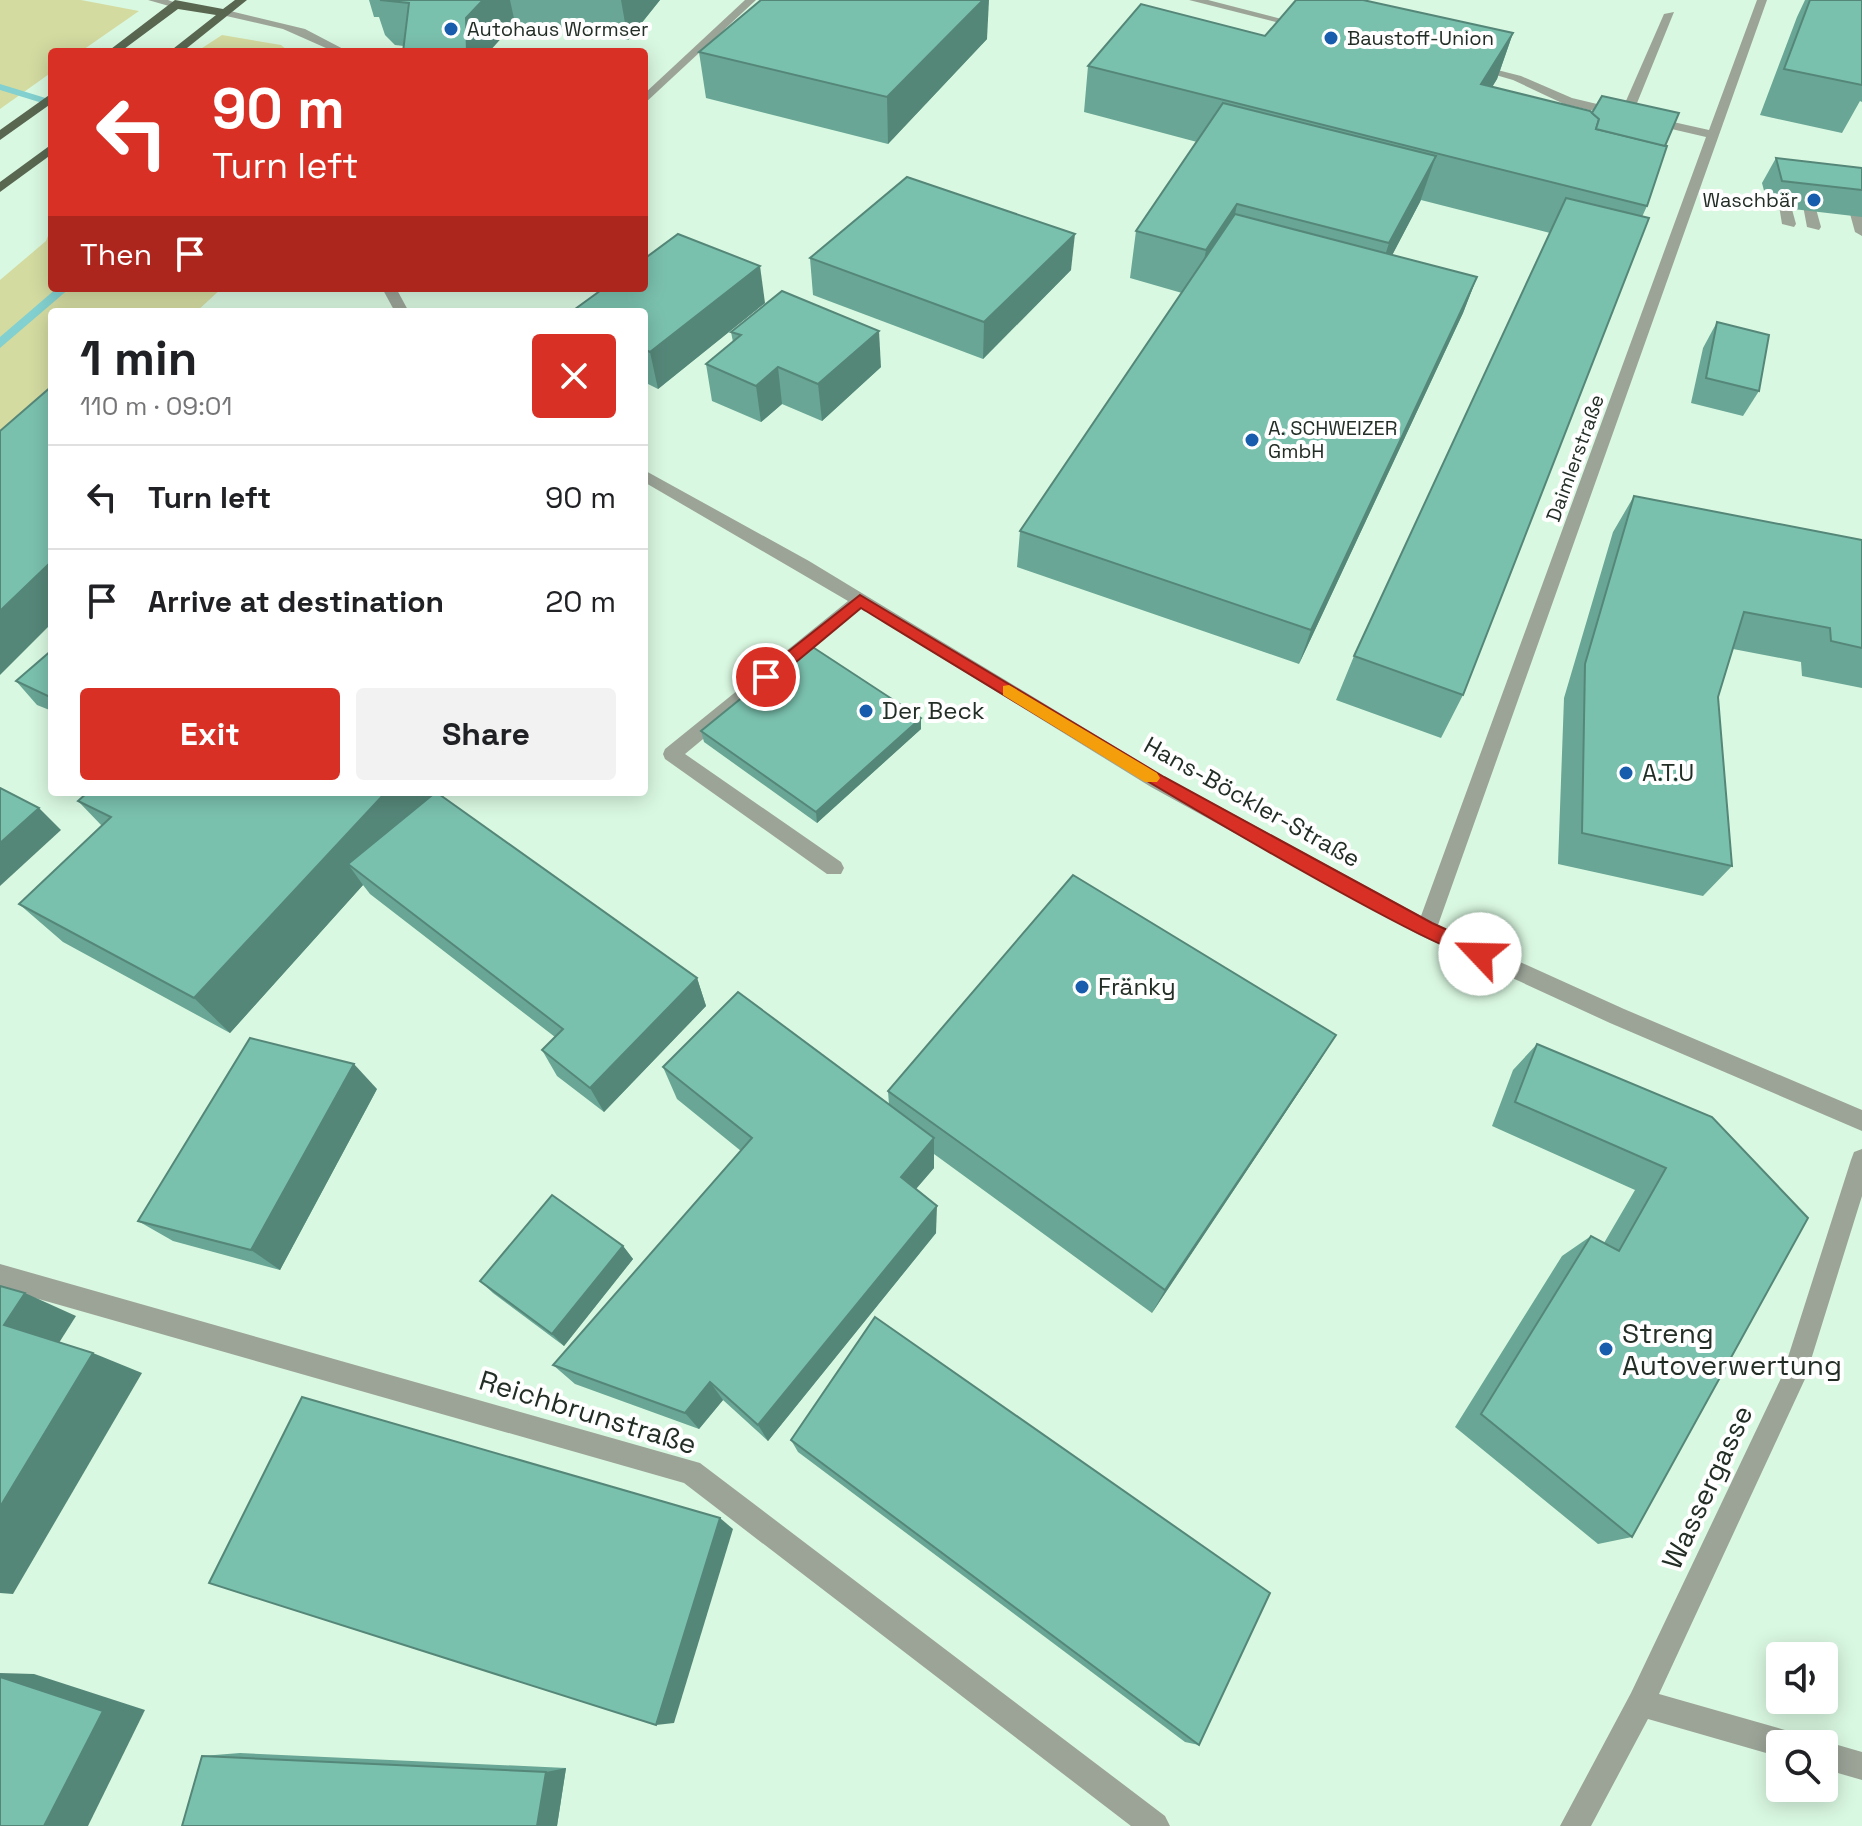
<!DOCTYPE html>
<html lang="en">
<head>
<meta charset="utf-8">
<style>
  body { margin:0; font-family:"Space Grotesk",sans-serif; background:#f2f2f2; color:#202124; height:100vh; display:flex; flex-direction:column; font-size:30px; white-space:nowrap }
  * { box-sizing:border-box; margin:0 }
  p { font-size:26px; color:#757577 }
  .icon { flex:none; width:44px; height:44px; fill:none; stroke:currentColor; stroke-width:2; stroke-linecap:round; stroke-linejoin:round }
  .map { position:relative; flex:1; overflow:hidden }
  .panel { position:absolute; left:48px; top:308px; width:600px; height:488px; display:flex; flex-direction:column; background:#fff; border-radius:8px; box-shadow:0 4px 20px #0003 }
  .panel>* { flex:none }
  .hud { position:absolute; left:48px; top:48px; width:600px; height:244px; border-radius:8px; box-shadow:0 4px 20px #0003; background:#d93025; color:#fff; overflow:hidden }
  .tools { position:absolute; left:1766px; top:1642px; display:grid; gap:16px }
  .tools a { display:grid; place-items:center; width:72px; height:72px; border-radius:8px; background:#fff; box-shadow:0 4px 20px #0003; font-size:40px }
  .pin { position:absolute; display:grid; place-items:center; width:68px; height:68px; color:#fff; margin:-34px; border:4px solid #fff; border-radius:50%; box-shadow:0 2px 8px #0007 }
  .me { position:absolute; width:88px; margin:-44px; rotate:294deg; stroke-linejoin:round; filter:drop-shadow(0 0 6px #0008) }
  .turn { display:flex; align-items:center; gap:28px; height:168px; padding:0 32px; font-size:36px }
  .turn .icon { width:104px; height:104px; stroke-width:2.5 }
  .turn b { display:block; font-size:56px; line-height:68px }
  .then { display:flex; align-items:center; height:76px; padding:0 32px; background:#0003; gap:16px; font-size:30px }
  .round { display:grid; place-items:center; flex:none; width:84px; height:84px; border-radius:8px; background:#f2f2f2 }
  .head { display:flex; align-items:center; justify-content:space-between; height:136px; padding:0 32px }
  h1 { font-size:48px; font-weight:700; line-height:60px }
  .button { display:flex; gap:16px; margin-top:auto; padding:16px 32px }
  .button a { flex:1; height:92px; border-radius:8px; background:#d93025; color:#fff; font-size:32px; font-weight:700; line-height:92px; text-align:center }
  .button a+a { background:#f2f2f2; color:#202124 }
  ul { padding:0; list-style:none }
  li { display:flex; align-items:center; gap:24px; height:104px; padding:0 32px; border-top:2px solid #e0e0e0 }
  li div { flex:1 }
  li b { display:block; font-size:30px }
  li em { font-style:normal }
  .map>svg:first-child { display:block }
</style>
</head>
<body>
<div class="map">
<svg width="1862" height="1826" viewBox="0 0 1862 1826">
  <rect width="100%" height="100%" fill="#d9f8e1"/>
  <!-- green -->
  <g fill="#d4dba1">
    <path d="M0,0H81L139,11L80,52H52V72L0,109Z"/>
    <path d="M222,35L281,45L289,52H196Z"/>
    <path d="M52,225V288H222L196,312H52V442L0,489V280L46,241Z"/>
  </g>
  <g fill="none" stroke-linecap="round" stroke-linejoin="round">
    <!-- stream -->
    <g fill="#82d0cf" fill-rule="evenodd">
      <path d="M0,84L52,100V106L0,90Z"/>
      <path d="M57,288H70L0,348V337Z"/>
    </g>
    <!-- minor -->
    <g fill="#9ca498" fill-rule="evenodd">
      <path d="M148,0H168L181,5L176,8Z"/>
      <path d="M745,0H756L644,104V94Z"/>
      <path d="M1189,0H1208L1309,26L1303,29Z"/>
      <path d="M1757,0H1767L1438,925L1624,1009L1862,1110V1131L1610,1023L1419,935L1151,787L861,608L685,754L841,862L844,868L841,874H827L665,759L663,754L665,749L848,601L644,482V470L809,561L1165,777L1421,916L1706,137L1564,104L1513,80L1468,67L1474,64L1521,76L1572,98L1622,110L1664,14L1674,12L1633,113L1709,130Z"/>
      <path d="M226,10L305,29L349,52H335L283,29L222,15L220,13Z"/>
      <path d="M1775,181L1785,184L1796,224L1794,227L1782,224Z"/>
      <path d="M1799,184L1810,187L1821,227L1819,230L1807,227Z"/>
      <path d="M1850,188L1856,192L1862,210V236L1855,232L1844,192Z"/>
      <path d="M382,288H396L409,312H395Z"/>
      <path d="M1862,1149V1196L1805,1379L1659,1694L1785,1730L1795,1734L1799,1744H1780V1757L1648,1719L1591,1826H1560L1631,1693L1782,1376L1851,1160L1854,1152Z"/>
      <path d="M0,1264L700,1463L1165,1816L1170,1826H1131L684,1483L0,1288Z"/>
      <path d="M1824,1741L1862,1752V1780L1824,1769V1744H1816Z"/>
    </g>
    <!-- major -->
    <g fill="#596751" fill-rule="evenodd">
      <path d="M175,0L223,9L235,0H247L182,52H169L216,15L178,9L120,52H107Z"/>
      <path d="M52,93V103L0,140V130Z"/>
      <path d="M52,144V154L0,192V182Z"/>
    </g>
  </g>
  <!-- wall -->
  <g fill="#69a695">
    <path d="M369,0H660L628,40L515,23L404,46L395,45L385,35L379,17H374Z"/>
    <path d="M1805,0H1862V102L1860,101L1842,133L1760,115L1797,17Z"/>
    <path d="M1513,33L1497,79L1492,87L1592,113L1665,146L1647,206L1642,217L1463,695L1441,738L1336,700L1354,656L1550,233L1421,200L1392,255L1477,277L1463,313L1299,664L1017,567L1020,531L1182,293L1130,278L1136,231L1197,142L1084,112L1088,66L1265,36Z"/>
    <path d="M987,39L888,144L706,98L699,52Z"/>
    <path d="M1776,158L1862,168V217L1768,206L1762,183Z"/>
    <path d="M810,258L1071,270L983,359L813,295Z"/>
    <path d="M765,303L658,389L644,382V312Z"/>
    <path d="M1717,322L1759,391L1743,416L1691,403L1703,348Z"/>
    <path d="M731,332L881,367L822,421L782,404L761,422L712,401L706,364L733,342Z"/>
    <path d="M1634,496L1862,540V688L1802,676L1801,662L1733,649L1718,697L1732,866L1703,896L1558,864L1564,698L1613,532Z"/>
    <path d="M52,650V711L37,705L16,681Z"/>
    <path d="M921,729L817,823L704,742L701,731Z"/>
    <path d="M443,797L697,978L706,1006L604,1112L557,1076L542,1050L555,1037L370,894L363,885L230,1033L63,942L19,904L102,826L78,801Z"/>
    <path d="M1336,1035L1315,1068L1152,1313L934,1154V1168L916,1189L936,1233L768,1441L723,1400L699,1429L575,1384L553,1365L741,1151L677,1099L663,1067L889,1105L888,1091Z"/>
    <path d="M1537,1044L1712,1117L1632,1537L1598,1544L1455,1427L1562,1256L1591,1236L1604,1243L1635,1190L1492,1126L1513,1070Z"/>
    <path d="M377,1089L280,1270L173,1241L138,1221Z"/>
    <path d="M623,1246L633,1259L564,1346L493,1293L480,1281Z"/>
    <path d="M791,1440L1199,1745L1185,1742L798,1452Z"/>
    <path d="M240,1753L566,1768L557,1826H182L202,1756Z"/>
  </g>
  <!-- shaded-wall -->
  <g fill="#558779">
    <path d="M483,0H510L515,23L489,52H467L466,18Z"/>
    <path d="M621,0H660L628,40Z"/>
    <path d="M983,0H989L987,39L888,144L887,97Z"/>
    <path d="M1513,33L1497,79L1466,130L1481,84Z"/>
    <path d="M1436,156L1420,202L1374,290L1389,243Z"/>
    <path d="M1237,204L1228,251L1197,297L1206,250Z"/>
    <path d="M1075,234L1071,270L983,359L984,322Z"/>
    <path d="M760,266L765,303L658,389L650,352Z"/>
    <path d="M1477,277L1463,313L1299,664L1311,630Z"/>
    <path d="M879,331L881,367L822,421L818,384Z"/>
    <path d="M778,367L782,404L761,422L756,386Z"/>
    <path d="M52,561V623L0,675V611Z"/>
    <path d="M921,718V729L817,823L816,812Z"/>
    <path d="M386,792H447L368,879L348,864L363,885L230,1033L194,998Z"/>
    <path d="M39,808L61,830L0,886V843Z"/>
    <path d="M697,978L706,1006L604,1112L590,1088Z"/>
    <path d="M1336,1035L1315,1068L1152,1313L1165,1290Z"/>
    <path d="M354,1064L377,1089L280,1270L251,1250Z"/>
    <path d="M934,1138V1168L902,1205L901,1177Z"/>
    <path d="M937,1206L936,1233L768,1441L758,1425Z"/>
    <path d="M623,1246L633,1259L564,1346L552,1334Z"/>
    <path d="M25,1293L76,1316L57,1346L4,1325Z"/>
    <path d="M93,1353L142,1373L13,1594L0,1593V1507Z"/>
    <path d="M710,1382L723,1400L699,1429L685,1413Z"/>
    <path d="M720,1518L733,1529L674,1723L656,1725Z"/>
    <path d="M0,1673L34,1674L145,1710L88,1826H44L0,1677Z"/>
    <path d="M566,1768L557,1826H537L546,1772Z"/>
  </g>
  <!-- building -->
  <g fill="#7ac1ad" stroke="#558779" stroke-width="2">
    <path d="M380,0H483L466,18L467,52H403L409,3Z"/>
    <path d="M761,0H983L887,97L699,52Z"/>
    <path d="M1296,0H1363L1513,33L1481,84L1590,111L1599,119L1596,129L1667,146L1647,206L1088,66L1141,4L1265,36Z"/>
    <path d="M1810,0H1862V85L1784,69Z"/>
    <path d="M1602,96L1679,113L1665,146L1596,129L1599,119L1592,113Z"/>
    <path d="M1223,103L1436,156L1389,243L1237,204L1206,250L1136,231Z"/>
    <path d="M1776,158L1862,168V190L1782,181Z"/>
    <path d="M907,177L1075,234L984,322L810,258Z"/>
    <path d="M1566,198L1649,218L1463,695L1354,656Z"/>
    <path d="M1235,214L1477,277L1311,630L1020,531Z"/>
    <path d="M678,234L760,266L650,352L644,349V312H571L604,288H644V259Z"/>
    <path d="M782,291L879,331L818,384L778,367L756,386L706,364L741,335L731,332Z"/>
    <path d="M1717,322L1769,335L1759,391L1706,378Z"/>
    <path d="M52,386V561L0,611V431Z"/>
    <path d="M1634,496L1862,540V648L1831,641L1830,628L1744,612L1718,697L1732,866L1582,833L1585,664Z"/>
    <path d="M808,644L921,718L816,812L701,731Z"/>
    <path d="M52,650V698L16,681Z"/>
    <path d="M0,788L39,808L0,843Z"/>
    <path d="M88,792H386L194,998L19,904L111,817L78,801Z"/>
    <path d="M436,792L697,978L590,1088L542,1050L563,1029L348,864Z"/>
    <path d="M1073,875L1336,1035L1165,1290L888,1091Z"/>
    <path d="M738,992L934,1138L901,1177L937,1206L758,1425L710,1382L685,1413L553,1365L752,1138L663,1067Z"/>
    <path d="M250,1038L354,1064L251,1250L138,1221Z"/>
    <path d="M1537,1044L1712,1117L1808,1218L1632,1537L1481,1414L1591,1236L1619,1251L1666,1168L1515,1102Z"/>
    <path d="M552,1195L623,1246L552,1334L480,1281Z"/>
    <path d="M0,1286L25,1293L4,1325L93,1353L0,1507Z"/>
    <path d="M875,1317L1270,1593L1199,1745L791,1440Z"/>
    <path d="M302,1397L720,1518L656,1725L209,1583Z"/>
    <path d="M0,1677L103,1711L44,1826H0Z"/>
    <path d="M202,1756L546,1772L537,1826H182Z"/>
  </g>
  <!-- route -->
  <path fill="#d93025" stroke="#8d1f18" stroke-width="2" d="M860,595L1164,777L1432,923L1487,948L1490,954L1487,959C1451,972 930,650 861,608L772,682H761V673Z"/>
  <!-- slow -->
  <path fill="#f59e0b" d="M1009,685L1157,773L1160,778L1157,782H1145L1003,695V686Z"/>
  <!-- markers -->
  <g fill="#185dad" stroke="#fff" stroke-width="3">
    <circle cx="451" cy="29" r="8"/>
    <circle cx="1331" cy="38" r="8"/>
    <circle cx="1814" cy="200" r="8"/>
    <circle cx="1252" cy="440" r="8"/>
    <circle cx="866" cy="711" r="8"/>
    <circle cx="1626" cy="773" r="8"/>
    <circle cx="1082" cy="987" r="8"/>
    <circle cx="1606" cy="1349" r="8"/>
  </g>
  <g text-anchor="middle" stroke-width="8" stroke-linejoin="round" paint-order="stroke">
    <!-- far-poi labels -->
    <g font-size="20" fill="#232e26" stroke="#fff" text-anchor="start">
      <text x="467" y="36">Autohaus Wormser</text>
      <text x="1347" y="45">Baustoff-Union</text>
      <text x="1798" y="207" text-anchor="end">Waschbär</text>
      <text x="1268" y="435">A. SCHWEIZER<tspan x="1268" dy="23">GmbH</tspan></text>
    </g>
    <!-- far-street labels -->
    <g font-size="20" fill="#232e26" stroke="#fff">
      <text transform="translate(1575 458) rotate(-70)" y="7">Daimlerstraße</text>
    </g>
    <!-- poi labels -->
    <g font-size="24" fill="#232e26" stroke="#fff" text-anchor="start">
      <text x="882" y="719">Der Beck</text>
      <text x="1642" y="781">A.T.U</text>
      <text x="1098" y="995">Fränky</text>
    </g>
    <!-- street labels -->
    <g font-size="24" fill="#232e26" stroke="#fff">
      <text transform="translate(1252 802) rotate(29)" y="8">Hans-Böckler-Straße</text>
    </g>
    <!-- near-poi labels -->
    <g font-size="28" fill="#232e26" stroke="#fff" text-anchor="start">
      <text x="1622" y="1343">Streng<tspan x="1622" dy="32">Autoverwertung</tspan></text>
    </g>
    <!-- near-street labels -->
    <g font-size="28" fill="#232e26" stroke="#fff">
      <text transform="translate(588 1412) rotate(17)" y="10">Reichbrunstraße</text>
      <text transform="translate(1707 1487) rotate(-65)" y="10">Wassergasse</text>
    </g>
  </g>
</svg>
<div class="tools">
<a><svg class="icon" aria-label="sound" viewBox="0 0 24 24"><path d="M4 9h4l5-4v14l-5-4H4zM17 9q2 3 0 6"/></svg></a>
<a><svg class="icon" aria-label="search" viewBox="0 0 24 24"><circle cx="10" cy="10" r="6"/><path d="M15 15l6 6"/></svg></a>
</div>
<div class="pin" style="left:766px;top:677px;background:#d93025"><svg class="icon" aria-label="arrive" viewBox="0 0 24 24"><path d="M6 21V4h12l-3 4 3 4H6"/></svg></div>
<svg class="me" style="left:1480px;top:954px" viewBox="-20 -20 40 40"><circle r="19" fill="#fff"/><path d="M0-13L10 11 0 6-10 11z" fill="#d93025"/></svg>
<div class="hud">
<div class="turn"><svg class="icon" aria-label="left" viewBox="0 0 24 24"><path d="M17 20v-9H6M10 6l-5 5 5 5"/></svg><div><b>90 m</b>Turn left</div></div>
<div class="then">Then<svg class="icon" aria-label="arrive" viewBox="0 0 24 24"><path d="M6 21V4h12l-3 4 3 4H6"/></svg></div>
</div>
<section class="panel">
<div class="head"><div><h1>1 min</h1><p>110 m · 09:01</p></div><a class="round" style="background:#d93025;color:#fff"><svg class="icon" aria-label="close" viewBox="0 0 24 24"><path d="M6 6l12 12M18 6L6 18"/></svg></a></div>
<ul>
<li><svg class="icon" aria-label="left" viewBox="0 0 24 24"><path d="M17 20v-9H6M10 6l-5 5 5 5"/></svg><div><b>Turn left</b></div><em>90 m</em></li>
<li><svg class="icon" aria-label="arrive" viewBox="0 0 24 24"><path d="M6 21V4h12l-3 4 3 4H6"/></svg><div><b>Arrive at destination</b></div><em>20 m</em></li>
</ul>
<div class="button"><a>Exit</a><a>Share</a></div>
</section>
</div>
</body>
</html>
